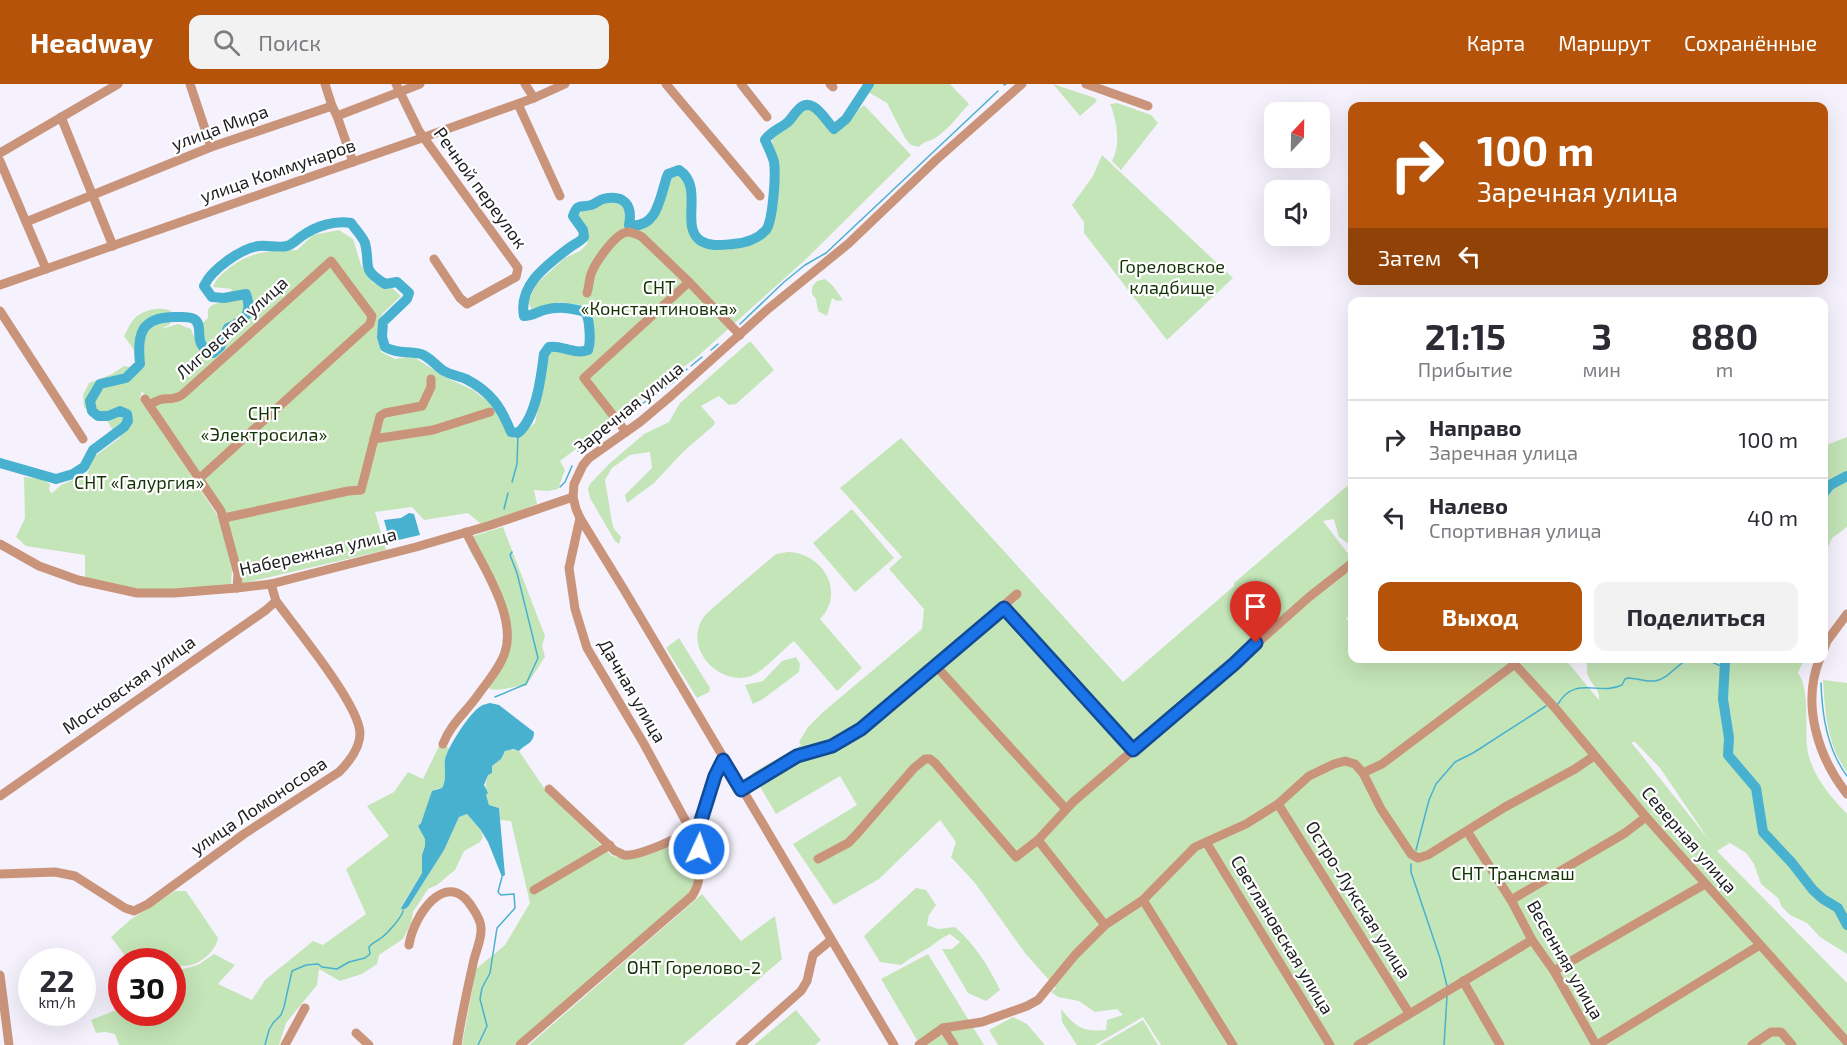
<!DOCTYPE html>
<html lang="ru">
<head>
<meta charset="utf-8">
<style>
  body { margin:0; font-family:"Exo 2",sans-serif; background:#f2f2f3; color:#2b2b33; height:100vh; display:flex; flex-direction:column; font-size:22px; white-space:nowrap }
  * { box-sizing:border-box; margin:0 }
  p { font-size:20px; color:#7c7c81 }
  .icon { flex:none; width:33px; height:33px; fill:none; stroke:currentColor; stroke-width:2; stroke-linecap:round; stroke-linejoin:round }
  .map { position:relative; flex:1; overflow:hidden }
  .details { position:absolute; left:1348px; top:213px; width:480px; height:366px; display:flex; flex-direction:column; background:#fff; border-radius:12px; box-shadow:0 6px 24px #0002 }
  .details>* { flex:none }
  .guide { position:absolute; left:1348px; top:18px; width:480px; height:183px; border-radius:12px; box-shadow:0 6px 24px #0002; background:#b45309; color:#fff; overflow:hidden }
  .needle { width:39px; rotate:22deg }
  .buttons { position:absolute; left:1264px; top:18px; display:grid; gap:12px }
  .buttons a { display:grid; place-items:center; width:66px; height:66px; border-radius:12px; background:#fff; box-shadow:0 6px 24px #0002; font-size:30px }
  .speed { position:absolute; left:18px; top:864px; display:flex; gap:12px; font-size:30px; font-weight:700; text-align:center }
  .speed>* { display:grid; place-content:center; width:78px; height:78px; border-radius:50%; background:#fff; box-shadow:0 6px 24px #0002; line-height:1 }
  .speed small { font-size:15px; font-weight:400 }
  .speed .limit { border:9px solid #d22; background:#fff; color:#111 }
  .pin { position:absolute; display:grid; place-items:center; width:51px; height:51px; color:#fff; margin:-62px -26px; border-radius:50% 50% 50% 0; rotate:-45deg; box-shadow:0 0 6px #0007 }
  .pin .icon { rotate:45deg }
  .me { position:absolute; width:66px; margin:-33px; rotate:3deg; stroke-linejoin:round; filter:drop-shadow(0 0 4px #0008) }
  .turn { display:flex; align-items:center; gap:21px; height:126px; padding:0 30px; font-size:27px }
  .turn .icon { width:78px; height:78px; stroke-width:2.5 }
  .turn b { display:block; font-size:42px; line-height:51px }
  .then { display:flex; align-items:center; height:57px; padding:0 30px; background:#0003; gap:12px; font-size:22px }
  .eta { display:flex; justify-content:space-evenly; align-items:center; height:102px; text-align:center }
  .eta b { font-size:36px; font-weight:700; line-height:42px }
  .action { display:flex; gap:12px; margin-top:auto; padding:12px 30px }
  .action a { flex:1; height:69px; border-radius:12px; background:#b45309; color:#fff; font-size:24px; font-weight:700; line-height:69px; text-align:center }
  .action a+a { background:#f2f2f3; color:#2b2b33 }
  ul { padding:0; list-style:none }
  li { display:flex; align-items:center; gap:18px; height:78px; padding:0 30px; border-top:2px solid #e1e1e2 }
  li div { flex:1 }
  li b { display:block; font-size:22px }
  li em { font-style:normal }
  header { display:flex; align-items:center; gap:36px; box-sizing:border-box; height:84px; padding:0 30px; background:#b45309; color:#fff }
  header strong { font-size:28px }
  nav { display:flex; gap:33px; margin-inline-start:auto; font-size:21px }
  .search { width:420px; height:54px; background:#f2f2f3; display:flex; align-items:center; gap:15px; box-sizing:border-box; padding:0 21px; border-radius:12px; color:#7c7c81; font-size:22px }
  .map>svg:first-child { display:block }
</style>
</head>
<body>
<header>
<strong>Headway</strong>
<div class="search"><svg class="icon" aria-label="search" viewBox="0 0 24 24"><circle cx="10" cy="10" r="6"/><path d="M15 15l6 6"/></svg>Поиск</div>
<nav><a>Карта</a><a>Маршрут</a><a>Сохранённые</a></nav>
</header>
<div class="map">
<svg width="1847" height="961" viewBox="0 0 1847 961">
  <rect width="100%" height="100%" fill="#f6f2fd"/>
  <!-- green -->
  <g fill="#c4e5b8" fill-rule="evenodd">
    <path d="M874,0H950L969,20C959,31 948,46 935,54C929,58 923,57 919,63L911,61L905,54L887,19L868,8Z"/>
    <path d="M1053,0L1095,14L1097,17L1080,32Z"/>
    <path d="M1117,19L1151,31L1158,39L1121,86L1112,77C1121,62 1117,36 1110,20Z"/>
    <path d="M864,21L911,71L805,176L697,273L560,377L565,386L558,405L548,407L534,406L537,420L482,441L468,429L424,436L412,423L375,428L386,466L240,500L226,436L142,307L140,314L219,434L232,486L231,501L173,507L137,506L85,495V471L26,462L16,453L25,434L24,393L42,395L50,400L49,406L52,409L61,401L87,390L95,372L121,353L113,347L107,336L100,337L84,323L83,311L89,299L112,290L124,282L132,283L136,278L134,266L124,252C127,247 130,239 134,235C142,226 160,222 171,227L170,240L161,245L178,240L191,245L194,253L196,245L208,234V225L212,221L225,217L232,205L213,203C217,193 223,189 232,182C255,166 270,167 297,166L313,151L339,146L353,155L361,181L373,199L392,204L401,212L382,230L377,252L381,268L395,275L412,272L447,294L473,306L494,322L506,348L515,355L535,339L549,271L553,265L569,270L586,272L594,265L593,231L586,222L560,218L532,226L528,218L536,200L565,174L580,167L587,160L588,149L581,141L579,131C587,120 606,118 619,118L626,129L625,141L641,144C662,129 664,115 670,92L675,88L680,89C699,110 679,142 697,158C705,166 723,166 733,164C771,157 772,144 777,110C779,100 781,87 778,78C776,70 772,64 772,55L800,29L808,25C821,29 824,43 837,49L854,29Z"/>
    <path d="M1102,71L1233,194L1167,256L1084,149V138L1072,121L1093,92Z"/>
    <path d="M825,195L833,202L843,216L837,217L832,214L827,232L818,227L816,215L812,210V203L817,197Z"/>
    <path d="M749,258H751L774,286L736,320L729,321L719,312L701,322L700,321L715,338L714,341L683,368L654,399L627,419L625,411L652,384L650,368L630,371L612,384L605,396L612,438L614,445L621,453L619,460L615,457L590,414L588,405L590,400L609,380L644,350L669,338L680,319Z"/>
    <path d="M1847,353V443L1832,454L1824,473V362Z"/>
    <path d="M901,354L1123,598L1234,502V499L1353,397V463L1339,453L1334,435L1323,437L1353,476V531L1346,534L1349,538L1350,534L1353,533V574L1565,575L1599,616C1600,606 1593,602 1589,594C1585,587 1589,582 1585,575H1808L1802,580L1798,589C1810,604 1805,643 1807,662C1810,689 1829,711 1847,730V870L1820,853L1807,839L1790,831L1782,823L1778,814L1761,800L1754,780L1746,769L1730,759L1717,767L1847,899V961H1161L1143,933L1095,961H1077L1062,938L1061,925C1076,943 1081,948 1106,946L1107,936L1123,931L1117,925L1095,928L1079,917L1058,913L1051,908L1056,904L1025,869L975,799L951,773L956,758L940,736L879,795L834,821L793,760L857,721L840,692L776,730L752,689L801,661L799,658L808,643L823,628L922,545L924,525L889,485L902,473L840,404ZM1631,658H1635L1660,684L1709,756Z"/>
    <path d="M852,425L894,474L855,508L813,459Z"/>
    <path d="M503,443L545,552L542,562L545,573L526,602C513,601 502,608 490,605L485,597C490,589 496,581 500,573C518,537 484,494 468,463L474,456L473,452Z"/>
    <path d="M788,468C823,469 846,508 820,535L862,584L837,607L794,557C782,566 764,587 751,592C719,603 683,564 703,534C708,527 717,521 723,515C741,500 758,485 776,470Z"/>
    <path d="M679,554L710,604L709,608L697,614L666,564Z"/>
    <path d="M796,573L800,580L799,588L763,615L753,620L745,601L763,597L782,577Z"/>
    <path d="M1823,596L1847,599V688C1827,661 1825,629 1823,596Z"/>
    <path d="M440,660L449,664C445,677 448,692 442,704L436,705L419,742L425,755V762L422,771V789L401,823L403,826L408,823C427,794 445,765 459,733L467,730L480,745L483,753L480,758L464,767L455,786L437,801L428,805L413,828L411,839L403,855L379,871L377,880L362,890L340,897L319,885L317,901L286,939L279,961H119L115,950L105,948L96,949L91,936L121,924L122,928H172V878L129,877L111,853L130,836L175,807H186L218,854C215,870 194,886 178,881L179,886L198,881L214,870L235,881L218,900L252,916L265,896L313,857L323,861L366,830L346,785L389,752L367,722L394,708L408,688L423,695Z"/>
    <path d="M508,665L519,667L546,707L612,772C642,779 668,761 694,749C696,774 701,792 686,813L514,961H462L476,885L505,861L530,819L511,737L500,736L499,724L489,721C480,698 490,680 508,665Z"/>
    <path d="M916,804L926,806L936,821L929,831L927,841L938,845L955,843C975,861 988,881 1000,906L986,917L968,909L942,865H952L960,858L950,850C941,854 937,858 930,863C920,869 910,874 901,881L880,878L864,852Z"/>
    <path d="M702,810L741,857L775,832L782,875L683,961H529Z"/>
    <path d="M928,870L984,961H920L881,895Z"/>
    <path d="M796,926L821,956L815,961H754Z"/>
    <path d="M1013,933L1027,940L1045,961H998L989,946Z"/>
    <path d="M1143,936L1158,961H1100Z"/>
  </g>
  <!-- water -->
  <g fill="#48b1d0">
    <path d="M409,429L414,430L420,451L390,458L384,436L401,434Z"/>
    <path d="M490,619L499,621L534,648C534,660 525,660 519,667L513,665L505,667L501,675L492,682V689L488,691L484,701L488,709L486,711L489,721L499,724L505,791L502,793L488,758L480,745L467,730L459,733L444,766L408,823L403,826L401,824L422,789V771L425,762V755L418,742L421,739L432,707L442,704C447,695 444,686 445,676C447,664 470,628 481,622C484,620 487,620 490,619Z"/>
  </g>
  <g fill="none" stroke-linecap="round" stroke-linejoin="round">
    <!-- stream -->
    <g stroke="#48b1d0" stroke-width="1.5">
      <path d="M1004,1L1006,0"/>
      <path d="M740,240L784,198L805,181L826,169L998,7"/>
      <path d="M711,266L718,260"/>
      <path d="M691,282L702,273"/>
      <path d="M679,294L687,285"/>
      <path d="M623,333L675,297"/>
      <path d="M578,367L614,340"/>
      <path d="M512,398L517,380L518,349"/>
      <path d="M560,403L565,398L572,382"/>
      <path d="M504,425L508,409"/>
      <path d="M1703,574L1725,584"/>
      <path d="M1821,599C1822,631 1827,665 1847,692"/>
      <path d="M495,613L526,600L538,574L517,489L510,471L512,468"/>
      <path d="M1558,620C1575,591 1599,612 1622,601L1625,595L1628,594C1636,594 1646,598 1654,597C1669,596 1677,578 1692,574"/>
      <path d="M1416,766L1429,716L1436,700L1455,678L1473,669L1546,622"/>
      <path d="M1411,780V788L1440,874L1447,902"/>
      <path d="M265,961L269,946L273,939L281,931L284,923L292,887L306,881L318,880L322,883L337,885L349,878L365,874L370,870L369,863C373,858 376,858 381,854C387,850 402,833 403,827"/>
      <path d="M478,961L487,942L480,915L482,904L490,889L497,844L515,824L514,810L501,811L498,808L502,793"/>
      <path d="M1444,961L1447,912"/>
    </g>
    <!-- river -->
    <g stroke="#48b1d0" stroke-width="10">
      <path d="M0,379L56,395L73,390L84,383L93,366L124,343L128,337L127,330L120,327L108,332H98L92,327L90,317L100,300L126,294L140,280C137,251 140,233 175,233C181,233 189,232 194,235C206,243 190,261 213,269L220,263L228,244C245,236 253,229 246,210L224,214L212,213L204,202C211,186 241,164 259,162C268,161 278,164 287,162C294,160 297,155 302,152C316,142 335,136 351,139C355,145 362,152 365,159C371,183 360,184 385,200L397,198L409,209L407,215L383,238L382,253L385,263C397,270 408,267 421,270C430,273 436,282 444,287C451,291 459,292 466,295C491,308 501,323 511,348L518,349C536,334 541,294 544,270L549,263C563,261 574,271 588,266C591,259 590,234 585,228C571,224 559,222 544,226C537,228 532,232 524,232C518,201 547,181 569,164C574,160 580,158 584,153L583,146L573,132C578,119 579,124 591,121C595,120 599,116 603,115C624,110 633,121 629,141C659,146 660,109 668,90L679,86C705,103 679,143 701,157C711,163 722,161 733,160C746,159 757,156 766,146C773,137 776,90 774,78C772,70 768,63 765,56C770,48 781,44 788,38C792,34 794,30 797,27C812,9 825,36 834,45L846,35L869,0"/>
      <path d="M1824,409L1830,401L1847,392"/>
      <path d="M1727,574L1725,578L1723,615L1729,654L1728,671L1756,704L1763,748L1792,779L1813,806L1823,815L1838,824L1847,841"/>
    </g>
    <!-- minor -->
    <g stroke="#ca947b" stroke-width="9">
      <path d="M190,0L211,63"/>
      <path d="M325,0L332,22"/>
      <path d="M396,0L419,47L518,184L516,193L467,220L460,214L434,175"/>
      <path d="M525,0L534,14"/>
      <path d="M666,0L760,112"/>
      <path d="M741,0L767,33"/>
      <path d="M830,0L833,3"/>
      <path d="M1086,0L1148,22"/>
      <path d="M518,20L560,112"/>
      <path d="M337,32L353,78"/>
      <path d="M61,33L113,162"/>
      <path d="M0,69L118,0"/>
      <path d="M0,77L46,185"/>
      <path d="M26,138L211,63L332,22L337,32L420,0"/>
      <path d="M0,201L419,55L534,14L565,0"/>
      <path d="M587,209C589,203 589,196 591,190C595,179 616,148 628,148C633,148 638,151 642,153L689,198L740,251"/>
      <path d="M0,227L83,355"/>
      <path d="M145,315L221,427L238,490L237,504"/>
      <path d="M150,321C164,310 169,319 182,311L331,177L372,232L370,240L200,394"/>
      <path d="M626,348L584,294L689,198"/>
      <path d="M374,355L433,346L490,328"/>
      <path d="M224,434L348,407L361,406L380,332L385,329L422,322L431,303V295"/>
      <path d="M580,434L569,484L575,525L587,564L644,660L690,745L698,746"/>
      <path d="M0,460L39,482L78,496L137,509H174L237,504L271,500L416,463L491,441L573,413"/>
      <path d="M1004,523L1133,666"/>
      <path d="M1824,565L1827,557L1847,530"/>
      <path d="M1509,574L1556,625L1646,733L1847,958"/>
      <path d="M1820,574C1801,620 1818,673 1847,710"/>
      <path d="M935,581L1066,725"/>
      <path d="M443,660C450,641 466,628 478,611C487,598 500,584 505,568C517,532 482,481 466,448"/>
      <path d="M1363,689L1382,680L1515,580"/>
      <path d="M549,705L615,767C617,767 623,771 624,771C637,773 681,754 690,745"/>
      <path d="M741,707L797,672L832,662L861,645L1017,510"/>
      <path d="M0,712L266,526L276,517"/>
      <path d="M1278,720L1409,929"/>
      <path d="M1467,747L1511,816L1532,856L1554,887L1596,961"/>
      <path d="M1038,756L1105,841"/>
      <path d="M1206,758L1330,961"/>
      <path d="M818,775L848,759L856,751L914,684L925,675H930L935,679L1016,773L1038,756L1074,717L1234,580L1309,513L1351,480"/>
      <path d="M0,790L55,788L75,792L125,824L134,827L148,820L244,750L339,688C349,678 360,664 360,649C359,620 295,543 276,517L271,500"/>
      <path d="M534,806L610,761"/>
      <path d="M1143,816L1233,961"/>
      <path d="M1511,816L1625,749L1646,733"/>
      <path d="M409,861C413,833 446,782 472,823C476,829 481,837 481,844C482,856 475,868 473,880C467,907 461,934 457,961"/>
      <path d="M1554,887L1705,800"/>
      <path d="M0,891L9,961"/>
      <path d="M1463,897L1500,961"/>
      <path d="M943,944L954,961"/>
      <path d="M356,949L369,961"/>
      <path d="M285,961L305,924"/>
      <path d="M520,961L692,812C706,791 696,771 698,748C699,732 715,690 723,676"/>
      <path d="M740,961L801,907L807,897L813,871L831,856"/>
      <path d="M894,961L623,504L580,434L576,425L573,413L574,400L583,381L589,374L640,338L671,312L768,225L848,160L936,76L1022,0"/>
      <path d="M919,961L943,944L982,938L1027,922L1038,916L1075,871L1105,841L1143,816L1195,763L1246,740L1278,720L1309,692L1334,680L1345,677L1355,680L1363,689L1381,725L1411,770L1418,774L1428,771L1505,723L1575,685L1594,672"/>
      <path d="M1358,961L1532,856"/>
      <path d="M1597,961L1760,861"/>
      <path d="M1752,961L1771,948H1781L1792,961"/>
    </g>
  </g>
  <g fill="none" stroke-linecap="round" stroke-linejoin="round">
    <defs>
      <path id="route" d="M699,765L698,746L715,692L723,676L741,706L797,672L832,662L861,645L1004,524L1133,666L1234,580L1256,559"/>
    </defs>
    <!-- route casing -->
    <use href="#route" stroke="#114b97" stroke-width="15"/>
    <!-- route -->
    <use href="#route" stroke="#1a73e8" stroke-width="10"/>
  </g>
  <g text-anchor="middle" stroke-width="4.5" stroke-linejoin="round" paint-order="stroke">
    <!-- street labels -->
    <g font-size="18" fill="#1e1d21" stroke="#fff">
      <text transform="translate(220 44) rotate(-20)" y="6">улица Мира</text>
      <text transform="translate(278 87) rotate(-19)" y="6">улица Коммунаров</text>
      <text transform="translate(480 104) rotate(54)" y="6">Речной переулок</text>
      <text transform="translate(232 244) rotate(-42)" y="6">Лиговская улица</text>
      <text transform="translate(629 324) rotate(-39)" y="6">Заречная улица</text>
      <text transform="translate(318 468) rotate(-13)" y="6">Набережная улица</text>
      <text transform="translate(129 601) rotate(-35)" y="6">Московская улица</text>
      <text transform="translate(632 607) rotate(60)" y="6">Дачная улица</text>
      <text transform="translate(259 722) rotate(-34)" y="6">улица Ломоносова</text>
      <text transform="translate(1689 756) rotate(49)" y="6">Северная улица</text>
      <text transform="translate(1358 816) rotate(58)" y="6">Остро-Лукская улица</text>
      <text transform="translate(1282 851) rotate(59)" y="6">Светлановская улица</text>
      <text transform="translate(1565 876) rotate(60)" y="6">Весенняя улица</text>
    </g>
    <!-- park labels -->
    <g font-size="18" fill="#143305" stroke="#fff">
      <text x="1172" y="189">Гореловское<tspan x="1172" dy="21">кладбище</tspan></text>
      <text x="659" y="210">СНТ<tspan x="659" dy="21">«Константиновка»</tspan></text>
      <text x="264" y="336">СНТ<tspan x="264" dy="21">«Электросила»</tspan></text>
      <text x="139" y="405">СНТ «Галургия»</text>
      <text x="1513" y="796">СНТ Трансмаш</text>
      <text x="694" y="890">ОНТ Горелово-2</text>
    </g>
  </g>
</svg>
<div class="buttons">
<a><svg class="needle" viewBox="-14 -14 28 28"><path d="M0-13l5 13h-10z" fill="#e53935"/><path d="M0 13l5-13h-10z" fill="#7c7c81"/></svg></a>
<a><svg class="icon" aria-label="sound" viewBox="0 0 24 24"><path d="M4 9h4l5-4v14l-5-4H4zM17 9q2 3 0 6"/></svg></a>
</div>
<div class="speed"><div>22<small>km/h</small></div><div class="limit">30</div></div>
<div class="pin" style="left:1256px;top:559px;background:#d93025"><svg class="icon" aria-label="arrive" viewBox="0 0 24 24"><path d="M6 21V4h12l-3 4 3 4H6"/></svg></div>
<svg class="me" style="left:699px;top:765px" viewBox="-20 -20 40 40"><circle r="17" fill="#1a73e8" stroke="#fff" stroke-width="3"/><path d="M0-11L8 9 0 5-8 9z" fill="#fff"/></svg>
<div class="guide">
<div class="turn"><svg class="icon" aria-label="right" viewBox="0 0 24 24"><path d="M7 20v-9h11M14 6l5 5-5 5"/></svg><div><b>100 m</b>Заречная улица</div></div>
<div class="then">Затем<svg class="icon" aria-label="left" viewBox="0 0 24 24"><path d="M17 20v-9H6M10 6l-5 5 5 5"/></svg></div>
</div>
<section class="details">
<div class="eta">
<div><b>21:15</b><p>Прибытие</p></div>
<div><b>3</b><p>мин</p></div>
<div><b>880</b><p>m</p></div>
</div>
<ul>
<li><svg class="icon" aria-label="right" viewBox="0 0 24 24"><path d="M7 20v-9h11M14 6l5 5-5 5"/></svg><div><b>Направо</b><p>Заречная улица</p></div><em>100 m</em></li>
<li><svg class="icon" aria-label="left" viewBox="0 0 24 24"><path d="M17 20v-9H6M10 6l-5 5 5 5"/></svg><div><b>Налево</b><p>Спортивная улица</p></div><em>40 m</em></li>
</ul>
<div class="action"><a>Выход</a><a>Поделиться</a></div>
</section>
</div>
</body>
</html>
